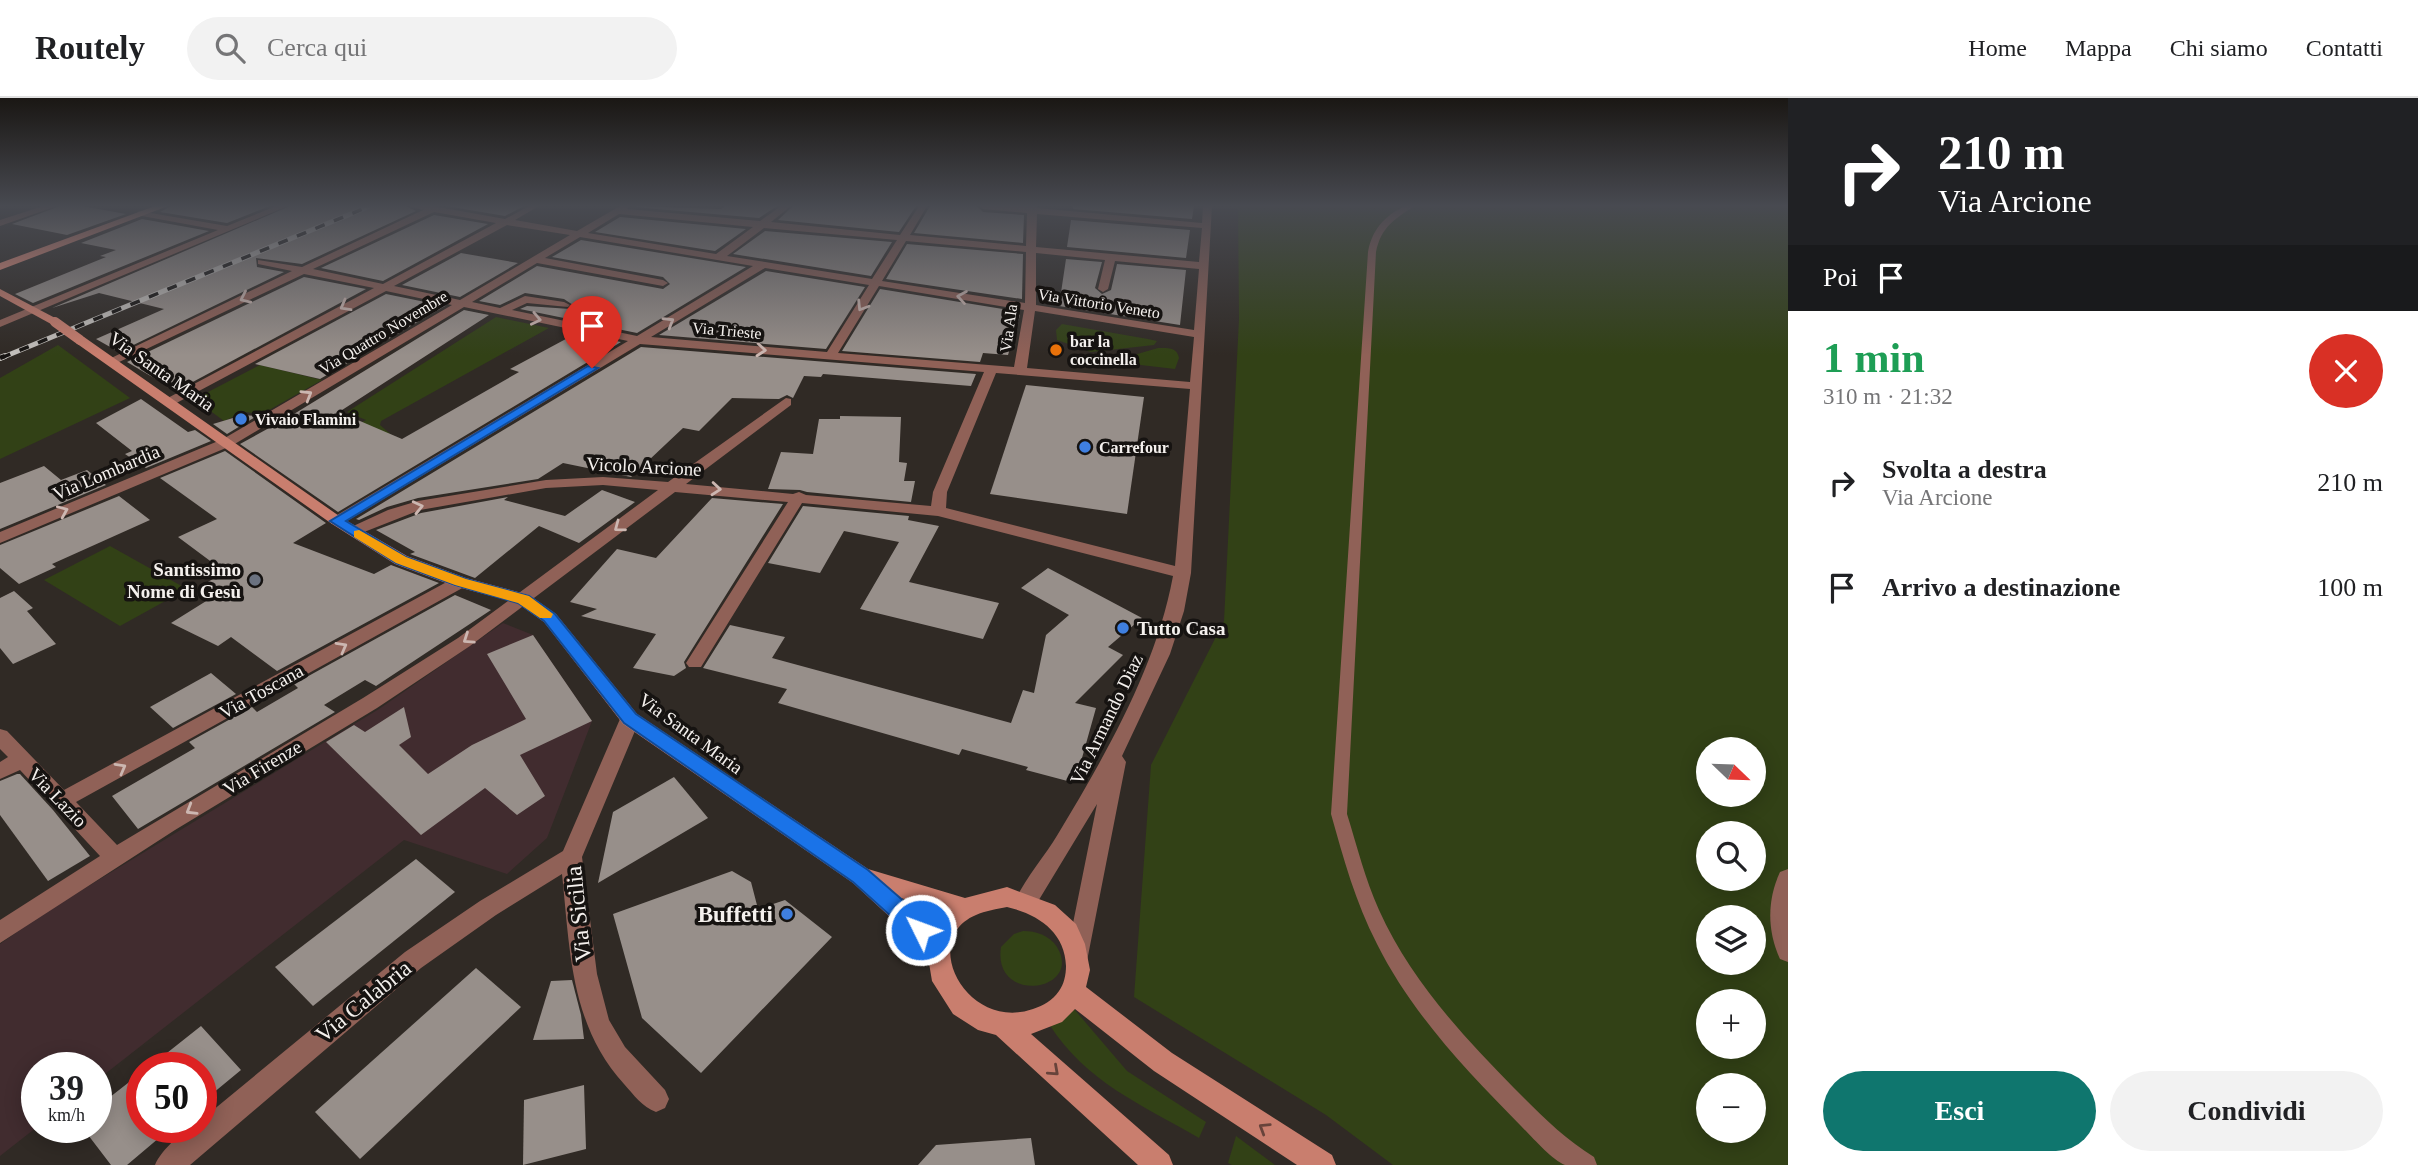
<!DOCTYPE html>
<html lang="it">
<head>
<meta charset="utf-8">
<style>
  body { margin:0; font-family:"Times New Roman",serif; background:#f2f2f2; color:#202124; height:100vh; display:flex; flex-direction:column; font-size:26px; white-space:nowrap }
  * { box-sizing:border-box; margin:0 }
  p { font-size:23px; color:#757577 }
  .icon { flex:none; width:38px; height:38px; fill:none; stroke:currentColor; stroke-width:2; stroke-linecap:round; stroke-linejoin:round }
  .map { position:relative; flex:1; overflow:hidden }
  .drawer { display:flex; flex-direction:column; background:#fff; width:630px }
  .drawer>* { flex:none }
  .guide { background:#202124; color:#fff; overflow:hidden }
  .needle { width:46px; rotate:113deg }
  .controls { position:absolute; left:1696px; top:639px; display:grid; gap:14px }
  .controls a { display:grid; place-items:center; width:70px; height:70px; border-radius:50%; background:#fff; box-shadow:0 4px 18px #0003; font-size:35px }
  .speed { position:absolute; left:21px; top:954px; display:flex; gap:14px; font-size:35px; font-weight:700; text-align:center }
  .speed>* { display:grid; place-content:center; width:91px; height:91px; border-radius:50%; background:#fff; box-shadow:0 4px 18px #0003; line-height:1 }
  .speed small { font-size:18px; font-weight:400 }
  .speed .limit { border:10px solid #d22; background:#fff; color:#111 }
  .pin { position:absolute; display:grid; place-items:center; width:60px; height:60px; color:#fff; margin:-72px -30px; border-radius:50% 50% 50% 0; rotate:-45deg; box-shadow:0 0 7px #0007 }
  .pin .icon { rotate:45deg }
  .me { position:absolute; width:77px; margin:-38px; rotate:312deg; stroke-linejoin:round; filter:drop-shadow(0 0 5px #0008) }
  .turn { display:flex; align-items:center; gap:24px; height:147px; padding:0 35px; font-size:32px }
  .turn .icon { width:91px; height:91px; stroke-width:2.5 }
  .turn b { display:block; font-size:49px; line-height:60px }
  .then { display:flex; align-items:center; height:66px; padding:0 35px; background:#0003; gap:14px; font-size:26px }
  .round { display:grid; place-items:center; flex:none; width:74px; height:74px; border-radius:37px; background:#f2f2f2 }
  .overview { display:flex; align-items:center; justify-content:space-between; height:119px; padding:0 35px }
  h1 { font-size:42px; font-weight:800; line-height:52px; color:#1e9e55 }
  .action { display:flex; gap:14px; margin-top:auto; padding:14px 35px }
  .action a { flex:1; height:80px; border-radius:42px; background:#0f766e; color:#fff; font-size:28px; font-weight:800; line-height:80px; text-align:center }
  .action a+a { background:#f2f2f2; color:#202124 }
  ul { padding:0; list-style:none }
  li { display:flex; align-items:center; gap:21px; height:105px; padding:0 35px }
  li div { flex:1 }
  li b { display:block; font-size:26px }
  li em { font-style:normal }
  header { display:flex; align-items:center; gap:42px; box-sizing:border-box; height:98px; padding:0 35px; background:#fff; border-bottom:2px solid #e0e0e0 }
  header strong { font-size:33px }
  nav { display:flex; gap:38px; margin-inline-start:auto; font-size:24px }
  .search { width:490px; height:63px; background:#f2f2f2; display:flex; align-items:center; gap:18px; box-sizing:border-box; padding:0 24px; border-radius:38px; color:#757577; font-size:26px }
  main { display:flex; flex:1; min-height:0 }
  .map>svg:first-child { display:block }
</style>
</head>
<body>
<header>
<strong>Routely</strong>
<div class="search"><svg class="icon" aria-label="search" viewBox="0 0 24 24"><circle cx="10" cy="10" r="6"/><path d="M15 15l6 6"/></svg>Cerca qui</div>
<nav><a>Home</a><a>Mappa</a><a>Chi siamo</a><a>Contatti</a></nav>
</header>
<main>
<div class="map">
<svg width="1788" height="1067" viewBox="0 0 1788 1067">
  <rect width="100%" height="100%" fill="#302a25"/>
  <!-- education -->
  <path fill="#412c2f" d="M503,525L533,537L592,623L547,740L507,776L404,742L96,983V970H37V1029L0,1058V846L41,817L379,611Z"/>
  <!-- green -->
  <g fill="#324116" fill-rule="evenodd">
    <path d="M1238,108H1788V1067H1393L1326,1017L1134,899L1151,667L1224,523L1239,221ZM1708,651H1754V696H1708ZM1708,735H1754V780H1708ZM1708,819H1754V864H1708ZM1708,903H1754V948H1708ZM1708,987H1754V1032H1708Z"/>
    <path d="M496,219L549,230L381,323L380,327L396,341L353,329L366,322L347,314Z"/>
    <path d="M1062,226L1148,241L1157,243L1154,247L1091,254L1057,242L1056,232Z"/>
    <path d="M58,247L130,300L0,361V280Z"/>
    <path d="M1158,250C1168,250 1177,249 1179,260L1175,271L1089,261L1099,257H1134Z"/>
    <path d="M260,267L322,282L262,316L244,314L224,323L201,306L202,298L208,294Z"/>
    <path d="M110,448L187,491L120,528L44,482Z"/>
    <path d="M1023,833C1036,833 1049,837 1057,849C1084,893 992,908 1001,849L1014,836Z"/>
    <path d="M1074,911L1127,973L1206,1024L1199,1040C1141,1006 1087,985 1049,926Z"/>
    <path d="M1236,1038L1275,1067H1232L1228,1065Z"/>
  </g>
  <!-- building -->
  <g fill="#978f8a">
    <path d="M60,108H82L126,116L67,137L12,126Z"/>
    <path d="M171,108H270L227,125L160,114Z"/>
    <path d="M290,108H406L416,113L302,166L256,160L257,169L284,174L119,254L96,241L164,211L99,195L52,210Z"/>
    <path d="M446,108H524L505,118Z"/>
    <path d="M637,108L721,111L725,108H777L759,120L634,109Z"/>
    <path d="M793,108H916L899,134L778,122Z"/>
    <path d="M930,108H977L983,114L1024,117L1023,145L914,135Z"/>
    <path d="M1073,108H1194L1192,121L1073,111Z"/>
    <path d="M434,117L488,126L383,183L321,170Z"/>
    <path d="M620,119L746,131L715,153L595,134Z"/>
    <path d="M142,121L209,133L33,205L15,196L106,159L100,158L116,152L81,145Z"/>
    <path d="M1071,122L1190,132L1186,160L1067,149Z"/>
    <path d="M765,133L892,144L871,178L733,156Z"/>
    <path d="M581,142L746,169L637,235L520,211L527,208L570,211L573,207L564,201L525,195L500,207L479,203L537,168L663,191L670,186L663,179L552,159Z"/>
    <path d="M907,146L1023,156L1022,201L886,181Z"/>
    <path d="M461,155L518,165L460,199L402,187Z"/>
    <path d="M1066,161L1102,164L1095,190L1102,196L1111,192L1117,166L1186,172L1180,227L1059,208Z"/>
    <path d="M766,173L865,189L826,251L659,237Z"/>
    <path d="M304,179L366,191L176,293L127,264Z"/>
    <path d="M880,191L1015,213L1020,217L1008,257L983,255L980,264L842,253Z"/>
    <path d="M386,196L445,208L320,281L255,266Z"/>
    <path d="M464,212L489,217L339,314L402,341L519,274L510,271L577,235L621,244L338,414L240,346L289,319Z"/>
    <path d="M641,249L976,276L971,288L823,276L821,279L804,278L793,300L787,297L779,301L732,300L699,333L683,330L631,379L563,365L538,381L418,400L387,409L359,422L356,421Z"/>
    <path d="M1026,287L1144,299L1127,416L990,396Z"/>
    <path d="M141,301L188,334L195,332L211,343L146,370L125,356L132,353L96,325Z"/>
    <path d="M243,317L257,318L227,336L213,326Z"/>
    <path d="M840,318L901,319L899,364L907,365L904,383H915L911,404L807,394L800,392L768,391L781,354L813,356L819,321H840Z"/>
    <path d="M225,353L326,425L293,445L374,476L391,467L439,485L277,573L231,539L218,548L171,525L211,500L204,497L216,490L206,485L225,474L178,439L217,421L160,380Z"/>
    <path d="M44,368L61,382L87,372L106,387L0,431V385Z"/>
    <path d="M602,392L635,404L579,445L539,428L475,480L410,456L415,454L376,432L421,415L508,399L504,402L565,418Z"/>
    <path d="M119,398L150,422L52,466L56,469L19,486L0,470V447Z"/>
    <path d="M712,400L783,406L684,564L686,570L674,578L633,570L656,536L581,518L597,511L570,504L617,451L656,460Z"/>
    <path d="M803,408L909,418L908,422L939,428L909,484L999,505L983,541L860,511L899,444L844,433L820,475L768,465Z"/>
    <path d="M1048,470L1142,520L1108,549L1123,557L1075,605L1096,610L1075,685L1026,672L1028,669L962,651L959,657L778,605L787,591L703,570L730,527L785,539L772,560L1011,625L1023,592L1034,595L1046,537L1069,517L1021,490Z"/>
    <path d="M14,493L33,510L27,513L56,546L13,566L0,550V500Z"/>
    <path d="M455,497L491,512L376,588L365,582L324,607L335,614L138,731L112,698L195,650L189,644L252,609L257,614L298,590L294,586Z"/>
    <path d="M533,537L592,623L520,657L545,698L517,717L485,690L421,737L326,644L354,627L365,634L404,609L411,639L399,647L428,676L472,647L526,621L487,556Z"/>
    <path d="M211,575L236,596L173,630L150,609Z"/>
    <path d="M17,676H20L53,712L90,758L48,783L0,717V683Z"/>
    <path d="M674,679L708,720L598,785L613,714Z"/>
    <path d="M416,761L455,794L313,908L275,869Z"/>
    <path d="M732,773L751,784L758,811L785,802L832,839L701,975L642,920L613,816Z"/>
    <path d="M476,870L521,909L360,1061L315,1014Z"/>
    <path d="M572,882L581,917L584,941L533,942L551,883Z"/>
    <path d="M201,928L241,972L201,1005V970H148Z"/>
    <path d="M142,974V1029H172L127,1067H111L82,1029H96V1010Z"/>
    <path d="M584,987L586,1051L523,1067L524,1002Z"/>
    <path d="M1031,1040L1035,1067H918L936,1047Z"/>
  </g>
  <g fill="none" stroke-linecap="round" stroke-linejoin="round">
    <!-- lane -->
    <path fill="#906157" fill-rule="evenodd" d="M1405,108H1414C1395,121 1381,129 1376,154L1347,716C1357,748 1365,781 1379,812C1410,881 1461,936 1514,990C1539,1015 1563,1040 1594,1059L1597,1067C1588,1067 1574,1067 1565,1067C1552,1062 1532,1039 1521,1028C1467,973 1412,916 1377,846C1355,803 1344,762 1331,716L1368,154C1372,132 1384,118 1405,108Z"/>
    <!-- street -->
    <g fill="#906157" fill-rule="evenodd">
      <path d="M43,108H57L0,128V122Z"/>
      <path d="M276,108H288L0,229V222L218,132L142,118L137,115L139,113L227,128Z"/>
      <path d="M409,108H433L505,121L529,108H539L515,122L577,133L620,108H630L627,111L760,123L781,108H791L771,124L900,137L919,108H927L910,137L1026,148L1027,115L983,111L979,108H1036L1037,110L1202,125L1203,108H1212L1191,475L1184,513L1170,556L1122,658L1126,664L1086,868L1078,871L1070,868L1066,860L1097,706L1034,810L1026,813L1018,810L1015,803C1026,779 1045,758 1058,736C1106,656 1156,570 1173,478L938,418L802,405L701,569H689L686,565L788,404L675,394L470,548L377,610L175,732L0,845V822L100,758L20,672L0,681V664L8,659L0,651V631L7,633L64,692L454,480H466L468,484L466,488L76,704L117,747L363,600L458,540L658,392L603,387L546,390L420,412L354,438L346,433L349,430L388,412L418,403L546,382L603,379L668,384L786,300L791,301V307L686,386L793,396L799,394L806,397L931,408L933,394L984,274L640,246L342,426H332L329,423L332,420L628,243L464,209L233,347L0,445V434L223,341L452,207L386,193L169,309L162,305L164,302L374,190L304,176L115,266L105,263L292,173L258,166V162L302,169L423,112ZM434,114L496,125L383,186L313,171ZM619,116L753,129L716,156L588,135ZM1037,116L1202,130L1199,164L1036,149ZM507,127L570,137L460,202L394,188ZM764,130L897,142L872,181L727,158ZM580,139L753,168L637,238L512,212L527,205L568,209L570,207L564,204L525,198L500,210L472,204L537,165L663,188L668,185L663,182L545,160ZM906,143L1026,154L1025,205L882,183ZM1036,155L1105,162L1098,191L1103,194L1108,191L1115,163L1199,171L1194,232L1036,207ZM765,170L869,187L827,254L651,239ZM879,188L1024,212L1014,269L838,255ZM1035,213L1194,239L1190,284L1027,270ZM996,275L1190,291L1175,468L946,410L947,394Z"/>
      <path d="M630,614L637,616L640,621L582,759L597,876L609,922L625,949L665,992L669,1001L665,1010L656,1014C642,1009 634,997 624,986C570,927 570,851 562,776L496,817L421,870L190,1067H155C161,1052 185,1029 201,1029V1022L405,854L480,803L563,753L620,621L623,616Z"/>
      <path d="M1788,771V864L1780,861C1767,833 1767,802 1780,774Z"/>
    </g>
    <!-- secondary -->
    <g fill="#c97e6e" fill-rule="evenodd">
      <path d="M0,191L59,222L61,224L51,226L0,198Z"/>
      <path d="M76,239H84L342,420L407,458L466,480L529,497L556,516L637,616L868,771L965,800L1007,789L1055,807L1076,826L1085,846L1090,872L1086,889L1172,955L1332,1057L1336,1067H1297L1154,973L1075,911L1062,924L1031,936L1169,1057L1173,1067H1138L996,937L978,932L953,916L932,883L927,853L853,785L623,626L544,524L517,505L454,488L395,466L332,426L76,245ZM901,800L946,814L933,829ZM1007,809C1038,816 1065,834 1066,868C1066,877 1064,886 1059,893C1052,903 1044,907 1033,911C967,934 918,841 976,817C985,813 997,811 1007,809Z"/>
    </g>
    <!-- primary -->
    <path fill="#f59480" fill-rule="evenodd" d="M155,108H168L0,172V165Z"/>
    <defs>
      <path id="rail-far1" d="M1,260L370,108"/>
      <path id="rail" d="M0,260L5,258"/>
    </defs>
    <!-- rail-far1 casing -->
    <use href="#rail-far1" stroke="#c4c0bc" stroke-width="5"/>
    <!-- rail casing -->
    <use href="#rail" stroke="#c4c0bc" stroke-width="6"/>
    <!-- rail-far1 -->
    <use href="#rail-far1" stroke="#161311" stroke-width="3.5" stroke-dasharray="10" stroke-linecap="butt"/>
    <!-- rail -->
    <use href="#rail" stroke="#161311" stroke-width="4.5" stroke-dasharray="12" stroke-linecap="butt"/>
    <!-- secondary-bridge -->
    <path stroke="#c97e6e" stroke-width="10" d="M55,224L80,242"/>
  </g>
  <!-- one-way arrows -->
  <defs><path id="oneway-chevron" d="M-2-3.5L2.5 0L-2 3.5" fill="none" stroke-width="1.6" stroke-linecap="round" stroke-linejoin="round" transform="scale(1.75)"/></defs>
  <g stroke="#ccb7b1">
    <use href="#oneway-chevron" transform="translate(962 199) rotate(-171)"/>
    <use href="#oneway-chevron" transform="translate(245 200) rotate(155)"/>
    <use href="#oneway-chevron" transform="translate(345 208) rotate(151)"/>
    <use href="#oneway-chevron" transform="translate(862 208) rotate(122)"/>
    <use href="#oneway-chevron" transform="translate(536 221) rotate(12)"/>
    <use href="#oneway-chevron" transform="translate(669 224) rotate(-31)"/>
    <use href="#oneway-chevron" transform="translate(761 252) rotate(5)"/>
    <use href="#oneway-chevron" transform="translate(307 297) rotate(-31)"/>
    <use href="#oneway-chevron" transform="translate(716 391) rotate(5)"/>
    <use href="#oneway-chevron" transform="translate(418 409) rotate(-13)"/>
    <use href="#oneway-chevron" transform="translate(63 413) rotate(-23)"/>
    <use href="#oneway-chevron" transform="translate(619 429) rotate(143)"/>
    <use href="#oneway-chevron" transform="translate(468 541) rotate(146)"/>
    <use href="#oneway-chevron" transform="translate(342 549) rotate(-29)"/>
    <use href="#oneway-chevron" transform="translate(121 670) rotate(-29)"/>
    <use href="#oneway-chevron" transform="translate(191 712) rotate(149)"/>
  </g>
  <g stroke="#67433b">
    <use href="#oneway-chevron" transform="translate(1054 973) rotate(42)"/>
    <use href="#oneway-chevron" transform="translate(1264 1030) rotate(-148)"/>
  </g>
  <!-- sky -->
  <linearGradient id="sky" x2="0" y2="1"><stop stop-color="#1a1714"/><stop offset="0.42" stop-color="#484a51"/><stop offset="1" stop-color="#484a51" stop-opacity="0"/></linearGradient>
  <rect width="1788" height="257" fill="url(#sky)"/>
  <!-- route -->
  <path fill="#1a73e8" stroke="#114b97" stroke-width="2" d="M588,268L598,270L346,423L406,459L466,481L529,498L555,516L636,616L868,772L929,825L932,832L929,839L921,842L914,839L853,784L624,625L544,523L518,505L455,487L396,465L330,423Z"/>
  <!-- slow -->
  <path fill="#f59e0b" d="M359,432L406,459L466,481L529,498L553,516L551,520H540L518,505L455,487L396,465L354,439V433Z"/>
  <!-- markers -->
  <circle fill="#e8710a" stroke="#161311" stroke-width="2.5" cx="1056" cy="252" r="7"/>
  <g fill="#3f7fe0" stroke="#161311" stroke-width="2.5">
    <circle cx="241" cy="321" r="7"/>
    <circle cx="1085" cy="349" r="7"/>
    <circle cx="1123" cy="530" r="7"/>
    <circle cx="787" cy="816" r="7"/>
  </g>
  <circle fill="#6b7280" stroke="#161311" stroke-width="2.5" cx="255" cy="482" r="7"/>
  <g text-anchor="middle" stroke-width="7" stroke-linejoin="round" paint-order="stroke">
    <!-- far-street labels -->
    <g font-size="16" fill="#f4f0ed" stroke="#161311">
      <text transform="translate(1099 205) rotate(9)" y="6">Via Vittorio Veneto</text>
      <text transform="translate(1008 230) rotate(-82)" y="6">Via Ala</text>
      <text transform="translate(727 232) rotate(5)" y="6">Via Trieste</text>
      <text transform="translate(383 234) rotate(-31)" y="6">Via Quattro Novembre</text>
    </g>
    <!-- far-poi labels -->
    <g font-size="16" font-weight="bold" fill="#f4f0ed" stroke="#161311" text-anchor="start">
      <text x="1070" y="249">bar la<tspan x="1070" dy="18">coccinella</tspan></text>
      <text x="255" y="327">Vivaio Flamini</text>
      <text x="1099" y="355">Carrefour</text>
    </g>
    <!-- street labels -->
    <g font-size="19" fill="#f4f0ed" stroke="#161311">
      <text transform="translate(162 273) rotate(35)" y="7">Via Santa Maria</text>
      <text transform="translate(644 368) rotate(3)" y="7">Vicolo Arcione</text>
      <text transform="translate(106 374) rotate(-23)" y="7">Via Lombardia</text>
      <text transform="translate(261 593) rotate(-29)" y="7">Via Toscana</text>
      <text transform="translate(1106 621) rotate(-64)" y="7">Via Armando Diaz</text>
      <text transform="translate(691 635) rotate(36)" y="7">Via Santa Maria</text>
      <text transform="translate(262 669) rotate(-31)" y="7">Via Firenze</text>
      <text transform="translate(58 699) rotate(46)" y="7">Via Lazio</text>
    </g>
    <!-- poi labels -->
    <g font-size="19" font-weight="bold" fill="#f4f0ed" stroke="#161311" text-anchor="end">
      <text x="241" y="478">Santissimo<tspan x="241" dy="22">Nome di Gesù</tspan></text>
      <text x="1137" y="537" text-anchor="start">Tutto Casa</text>
    </g>
    <!-- near-street labels -->
    <g font-size="23" fill="#f4f0ed" stroke="#161311">
      <text transform="translate(578 816) rotate(-96)" y="8">Via Sicilia</text>
      <text transform="translate(363 903) rotate(-39)" y="8">Via Calabria</text>
    </g>
    <!-- near-poi labels -->
    <g font-size="23" font-weight="bold" fill="#f4f0ed" stroke="#161311" text-anchor="end">
      <text x="773" y="824">Buffetti</text>
    </g>
  </g>
</svg>
<div class="controls">
<a><svg class="needle" viewBox="-14 -14 28 28"><path d="M0-13l5 13h-10z" fill="#e53935"/><path d="M0 13l5-13h-10z" fill="#757577"/></svg></a>
<a><svg class="icon" aria-label="search" viewBox="0 0 24 24"><circle cx="10" cy="10" r="6"/><path d="M15 15l6 6"/></svg></a>
<a><svg class="icon" aria-label="layers" viewBox="0 0 24 24"><path d="M12 4l9 5-9 5-9-5zM3 14l9 5 9-5"/></svg></a>
<a>+</a>
<a>−</a>
</div>
<div class="speed"><div>39<small>km/h</small></div><div class="limit">50</div></div>
<div class="pin" style="left:592px;top:270px;background:#d93025"><svg class="icon" aria-label="arrive" viewBox="0 0 24 24"><path d="M6 21V4h12l-3 4 3 4H6"/></svg></div>
<svg class="me" style="left:921px;top:832px" viewBox="-20 -20 40 40"><circle r="17" fill="#1a73e8" stroke="#fff" stroke-width="3"/><path d="M0-11L8 9 0 5-8 9z" fill="#fff"/></svg>
</div>
<section class="drawer">
<div class="guide">
<div class="turn"><svg class="icon" aria-label="right" viewBox="0 0 24 24"><path d="M7 20v-9h11M14 6l5 5-5 5"/></svg><div><b>210 m</b>Via Arcione</div></div>
<div class="then">Poi<svg class="icon" aria-label="arrive" viewBox="0 0 24 24"><path d="M6 21V4h12l-3 4 3 4H6"/></svg></div>
</div>
<div class="overview"><div><h1>1 min</h1><p>310 m · 21:32</p></div><a class="round" style="background:#d93025;color:#fff"><svg class="icon" aria-label="close" viewBox="0 0 24 24"><path d="M6 6l12 12M18 6L6 18"/></svg></a></div>
<ul>
<li><svg class="icon" aria-label="right" viewBox="0 0 24 24"><path d="M7 20v-9h11M14 6l5 5-5 5"/></svg><div><b>Svolta a destra</b><p>Via Arcione</p></div><em>210 m</em></li>
<li><svg class="icon" aria-label="arrive" viewBox="0 0 24 24"><path d="M6 21V4h12l-3 4 3 4H6"/></svg><div><b>Arrivo a destinazione</b></div><em>100 m</em></li>
</ul>
<div class="action"><a>Esci</a><a>Condividi</a></div>
</section>
</main>
</body>
</html>
